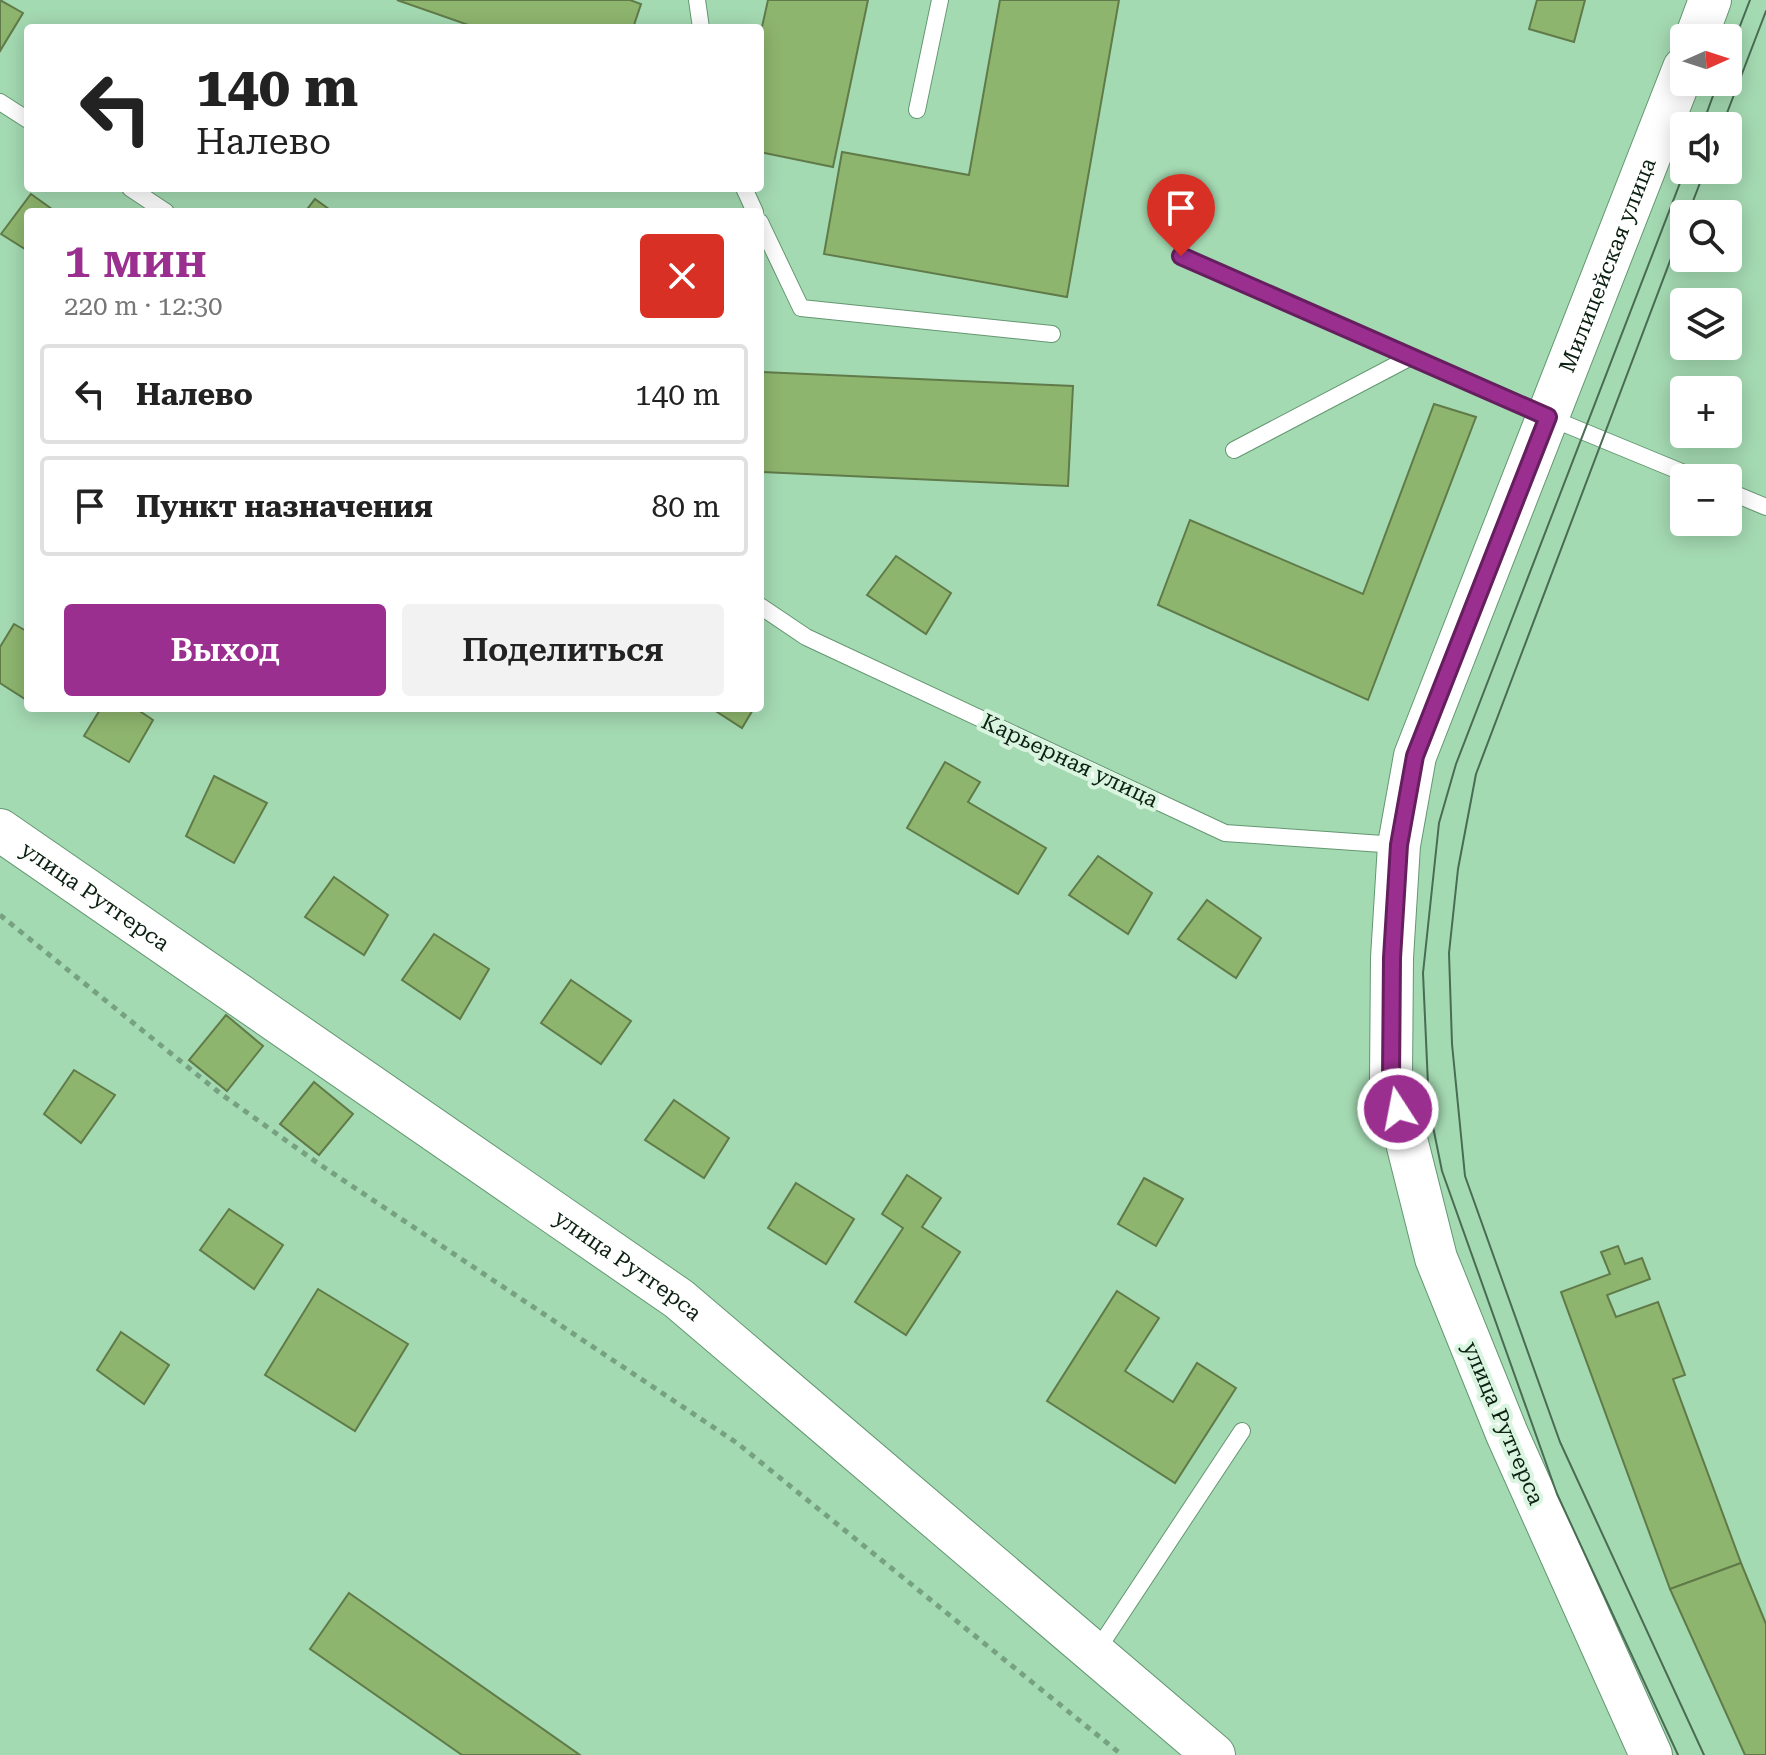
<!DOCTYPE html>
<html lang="ru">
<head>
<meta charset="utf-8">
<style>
  body { margin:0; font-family:"Roboto Serif",serif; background:#f2f2f2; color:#222; height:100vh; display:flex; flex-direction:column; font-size:30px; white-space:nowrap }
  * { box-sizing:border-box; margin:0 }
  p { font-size:26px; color:#767676 }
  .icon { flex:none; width:44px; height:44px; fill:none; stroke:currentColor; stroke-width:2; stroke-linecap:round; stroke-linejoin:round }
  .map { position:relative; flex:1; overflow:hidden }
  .panel { position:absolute; left:24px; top:208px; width:740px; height:504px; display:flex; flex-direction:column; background:#fff; border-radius:8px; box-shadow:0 4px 20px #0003 }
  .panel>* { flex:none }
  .guide { position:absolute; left:24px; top:24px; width:740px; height:168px; border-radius:8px; box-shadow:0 4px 20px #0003; background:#fff; color:#222; overflow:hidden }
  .needle { width:52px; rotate:87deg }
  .controls { position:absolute; left:1670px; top:24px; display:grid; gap:16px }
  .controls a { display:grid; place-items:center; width:72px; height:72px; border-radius:8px; background:#fff; box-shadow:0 4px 20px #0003; font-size:40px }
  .pin { position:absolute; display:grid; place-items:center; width:68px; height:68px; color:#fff; margin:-82px -34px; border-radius:50% 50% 50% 0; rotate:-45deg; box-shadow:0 0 8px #0007 }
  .pin .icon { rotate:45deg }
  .me { position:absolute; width:88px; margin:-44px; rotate:349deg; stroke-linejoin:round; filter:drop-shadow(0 0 6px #0008) }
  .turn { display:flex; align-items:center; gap:28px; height:168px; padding:0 40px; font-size:36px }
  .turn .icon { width:104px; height:104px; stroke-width:2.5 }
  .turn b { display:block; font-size:56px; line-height:68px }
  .round { display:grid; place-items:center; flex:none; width:84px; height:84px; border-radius:8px; background:#f2f2f2 }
  .headline { display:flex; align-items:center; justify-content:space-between; height:136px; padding:0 40px }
  h1 { font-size:48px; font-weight:600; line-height:60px; color:#9b2f90 }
  .primary-button { display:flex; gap:16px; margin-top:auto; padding:16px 40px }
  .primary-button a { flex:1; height:92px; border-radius:8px; background:#9b2f90; color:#fff; font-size:32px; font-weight:600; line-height:92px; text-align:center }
  .primary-button a+a { background:#f2f2f2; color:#222 }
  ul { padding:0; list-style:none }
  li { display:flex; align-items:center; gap:24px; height:100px; margin:0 16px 12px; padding:0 24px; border:4px solid #e0e0e0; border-radius:8px }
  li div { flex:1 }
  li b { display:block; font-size:30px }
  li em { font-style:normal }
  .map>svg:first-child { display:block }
</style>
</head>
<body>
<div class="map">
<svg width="1766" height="1755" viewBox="0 0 1766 1755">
  <rect width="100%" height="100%" fill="#a4dab2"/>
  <!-- building -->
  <g fill="#8eb56e" stroke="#607b49" stroke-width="2">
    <path d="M0,0L23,13L0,51Z"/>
    <path d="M397,0H630L641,4L633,28H477Z"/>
    <path d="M768,0H868L833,167L760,152V36Z"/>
    <path d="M1000,0H1119L1067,297L824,254L842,152L969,175Z"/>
    <path d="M1537,0H1585L1574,42L1529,29Z"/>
    <path d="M31,194L56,212H28V251L1,234Z"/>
    <path d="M315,199L333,212H305Z"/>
    <path d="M760,372L1073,386L1068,486L760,472Z"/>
    <path d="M1434,404L1476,417L1368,700L1158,605L1190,520L1363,594Z"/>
    <path d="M896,556L951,593L926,634L867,595Z"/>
    <path d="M14,624L28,632V701L0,683V647Z"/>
    <path d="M101,708H135L153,720L129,762L84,736Z"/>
    <path d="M711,708H754L742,728Z"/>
    <path d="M945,762L980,782L968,802L1046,848L1018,894L907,828Z"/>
    <path d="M214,776L267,803L234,863L186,836Z"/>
    <path d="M1098,856L1152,893L1128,934L1069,895Z"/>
    <path d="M334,877L388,915L364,955L305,917Z"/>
    <path d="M1207,900L1261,938L1236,978L1178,939Z"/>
    <path d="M434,934L489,969L460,1019L402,980Z"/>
    <path d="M571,980L631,1021L601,1064L541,1023Z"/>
    <path d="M226,1015L263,1046L227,1091L189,1060Z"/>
    <path d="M74,1070L115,1095L81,1143L44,1114Z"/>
    <path d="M314,1082L353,1114L319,1155L280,1124Z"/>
    <path d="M674,1100L729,1138L704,1178L645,1140Z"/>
    <path d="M907,1175L941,1198L922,1227L960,1252L906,1335L855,1302L903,1228L882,1214Z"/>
    <path d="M1144,1178L1183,1199L1156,1246L1118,1224Z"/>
    <path d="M796,1183L854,1219L826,1264L768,1228Z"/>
    <path d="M229,1209L283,1245L254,1289L200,1250Z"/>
    <path d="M1618,1246L1625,1264L1642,1258L1650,1279L1607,1295L1616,1317L1658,1302L1685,1375L1673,1379L1741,1563L1670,1589L1561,1292L1610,1274L1601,1252Z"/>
    <path d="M318,1289L408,1344L355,1431L265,1375Z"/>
    <path d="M1117,1291L1159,1318L1125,1371L1173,1402L1197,1363L1236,1388L1175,1483L1047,1401Z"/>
    <path d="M121,1332L169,1365L144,1404L97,1370Z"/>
    <path d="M1741,1563L1766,1624V1755H1745L1670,1589Z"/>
    <path d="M349,1593L580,1755H462L310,1649Z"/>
  </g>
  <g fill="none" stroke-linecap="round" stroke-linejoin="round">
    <defs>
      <g id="lane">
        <path d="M697,0L701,28"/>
        <path d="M0,102L28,120"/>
        <path d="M917,110L940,0"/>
        <path d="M130,188L166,212"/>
        <path d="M744,188L755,212"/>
        <path d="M760,222L801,308L1052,334"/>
        <path d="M1181,256L1548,417L1696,478"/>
        <path d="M1234,450L1411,357"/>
        <path d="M1728,491L1766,507"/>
        <path d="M760,606L806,637L1225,833L1397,845"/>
        <path d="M1096,1652L1242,1431"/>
      </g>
      <g id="secondary">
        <path d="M1696,38L1710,0"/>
        <path id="s1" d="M0,830L679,1299L1214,1755"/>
        <path id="s2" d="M1651,1755L1507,1434L1436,1258L1391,1079L1392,958L1399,845L1415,756L1684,68"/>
      </g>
    </defs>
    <!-- lane casing -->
    <use href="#lane" stroke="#639771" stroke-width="18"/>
    <!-- secondary casing -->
    <use href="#secondary" stroke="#639771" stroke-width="44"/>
    <!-- path -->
    <path stroke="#76a281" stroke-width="5" stroke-dasharray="6 6" stroke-linecap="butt" d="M0,915L221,1094L319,1164L737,1443L1122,1755"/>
    <!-- lane -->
    <use href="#lane" stroke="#fff" stroke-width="16"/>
    <!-- secondary -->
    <use href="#secondary" stroke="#fff" stroke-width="42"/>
    <!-- tram -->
    <g stroke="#496c53" stroke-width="2">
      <path d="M1728,57L1750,0"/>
      <path d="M1702,126L1718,82"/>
      <path d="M1722,126L1766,11"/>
      <path d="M1688,214L1705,170"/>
      <path d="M1684,224L1476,774L1458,869L1449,953L1452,1044L1465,1176L1560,1442L1704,1755"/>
      <path d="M1678,1755L1557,1494L1442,1171L1429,1107L1423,973L1439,823L1456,764L1685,170"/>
    </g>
  </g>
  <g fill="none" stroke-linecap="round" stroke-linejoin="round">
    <defs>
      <path id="route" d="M1181,256L1548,417L1415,756L1399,845L1392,958L1391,1079L1398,1109"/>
    </defs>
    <!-- route casing -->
    <use href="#route" stroke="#651f5e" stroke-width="20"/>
    <!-- route -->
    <use href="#route" stroke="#9b2f90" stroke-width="14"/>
  </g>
  <g text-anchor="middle" stroke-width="8" stroke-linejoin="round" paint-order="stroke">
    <!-- street labels -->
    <g font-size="22" fill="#0c2112" stroke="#d9f4df">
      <text dy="8" stroke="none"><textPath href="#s2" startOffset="1578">Милицейская улица</textPath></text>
      <text transform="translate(1070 760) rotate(25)" y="8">Карьерная улица</text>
      <text dy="8" stroke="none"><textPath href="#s1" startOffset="116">улица Рутгерса</textPath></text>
      <text dy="8" stroke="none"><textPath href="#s1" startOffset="764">улица Рутгерса</textPath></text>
      <text transform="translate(1504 1423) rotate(67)" y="8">улица Рутгерса</text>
    </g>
  </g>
</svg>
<div class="controls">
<a><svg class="needle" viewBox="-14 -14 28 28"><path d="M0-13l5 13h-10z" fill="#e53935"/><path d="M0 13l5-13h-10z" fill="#767676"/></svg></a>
<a><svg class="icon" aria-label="sound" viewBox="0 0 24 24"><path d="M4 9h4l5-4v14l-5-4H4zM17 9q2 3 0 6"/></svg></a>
<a><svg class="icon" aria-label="search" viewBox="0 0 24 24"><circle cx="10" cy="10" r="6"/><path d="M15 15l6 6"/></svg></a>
<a><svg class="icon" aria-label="layers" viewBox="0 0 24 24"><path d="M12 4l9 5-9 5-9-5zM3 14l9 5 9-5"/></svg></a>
<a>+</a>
<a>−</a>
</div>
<div class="pin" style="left:1181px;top:256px;background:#d93025"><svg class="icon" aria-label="arrive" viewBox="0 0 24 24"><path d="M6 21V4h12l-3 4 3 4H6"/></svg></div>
<svg class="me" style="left:1398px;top:1109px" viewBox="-20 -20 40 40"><circle r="17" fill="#9b2f90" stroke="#fff" stroke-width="3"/><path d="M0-11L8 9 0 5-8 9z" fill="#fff"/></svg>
<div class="guide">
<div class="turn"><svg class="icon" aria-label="left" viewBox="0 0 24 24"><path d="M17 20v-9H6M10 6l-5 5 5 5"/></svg><div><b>140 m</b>Налево</div></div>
</div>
<section class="panel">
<div class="headline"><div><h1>1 мин</h1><p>220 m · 12:30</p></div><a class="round" style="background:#d93025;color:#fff"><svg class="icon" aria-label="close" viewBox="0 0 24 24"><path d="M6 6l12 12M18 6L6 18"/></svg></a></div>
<ul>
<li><svg class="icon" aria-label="left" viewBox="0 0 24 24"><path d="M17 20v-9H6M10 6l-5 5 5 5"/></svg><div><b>Налево</b></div><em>140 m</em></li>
<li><svg class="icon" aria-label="arrive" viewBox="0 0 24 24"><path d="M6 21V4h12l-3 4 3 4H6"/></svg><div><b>Пункт назначения</b></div><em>80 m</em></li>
</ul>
<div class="primary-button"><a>Выход</a><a>Поделиться</a></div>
</section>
</div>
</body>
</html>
